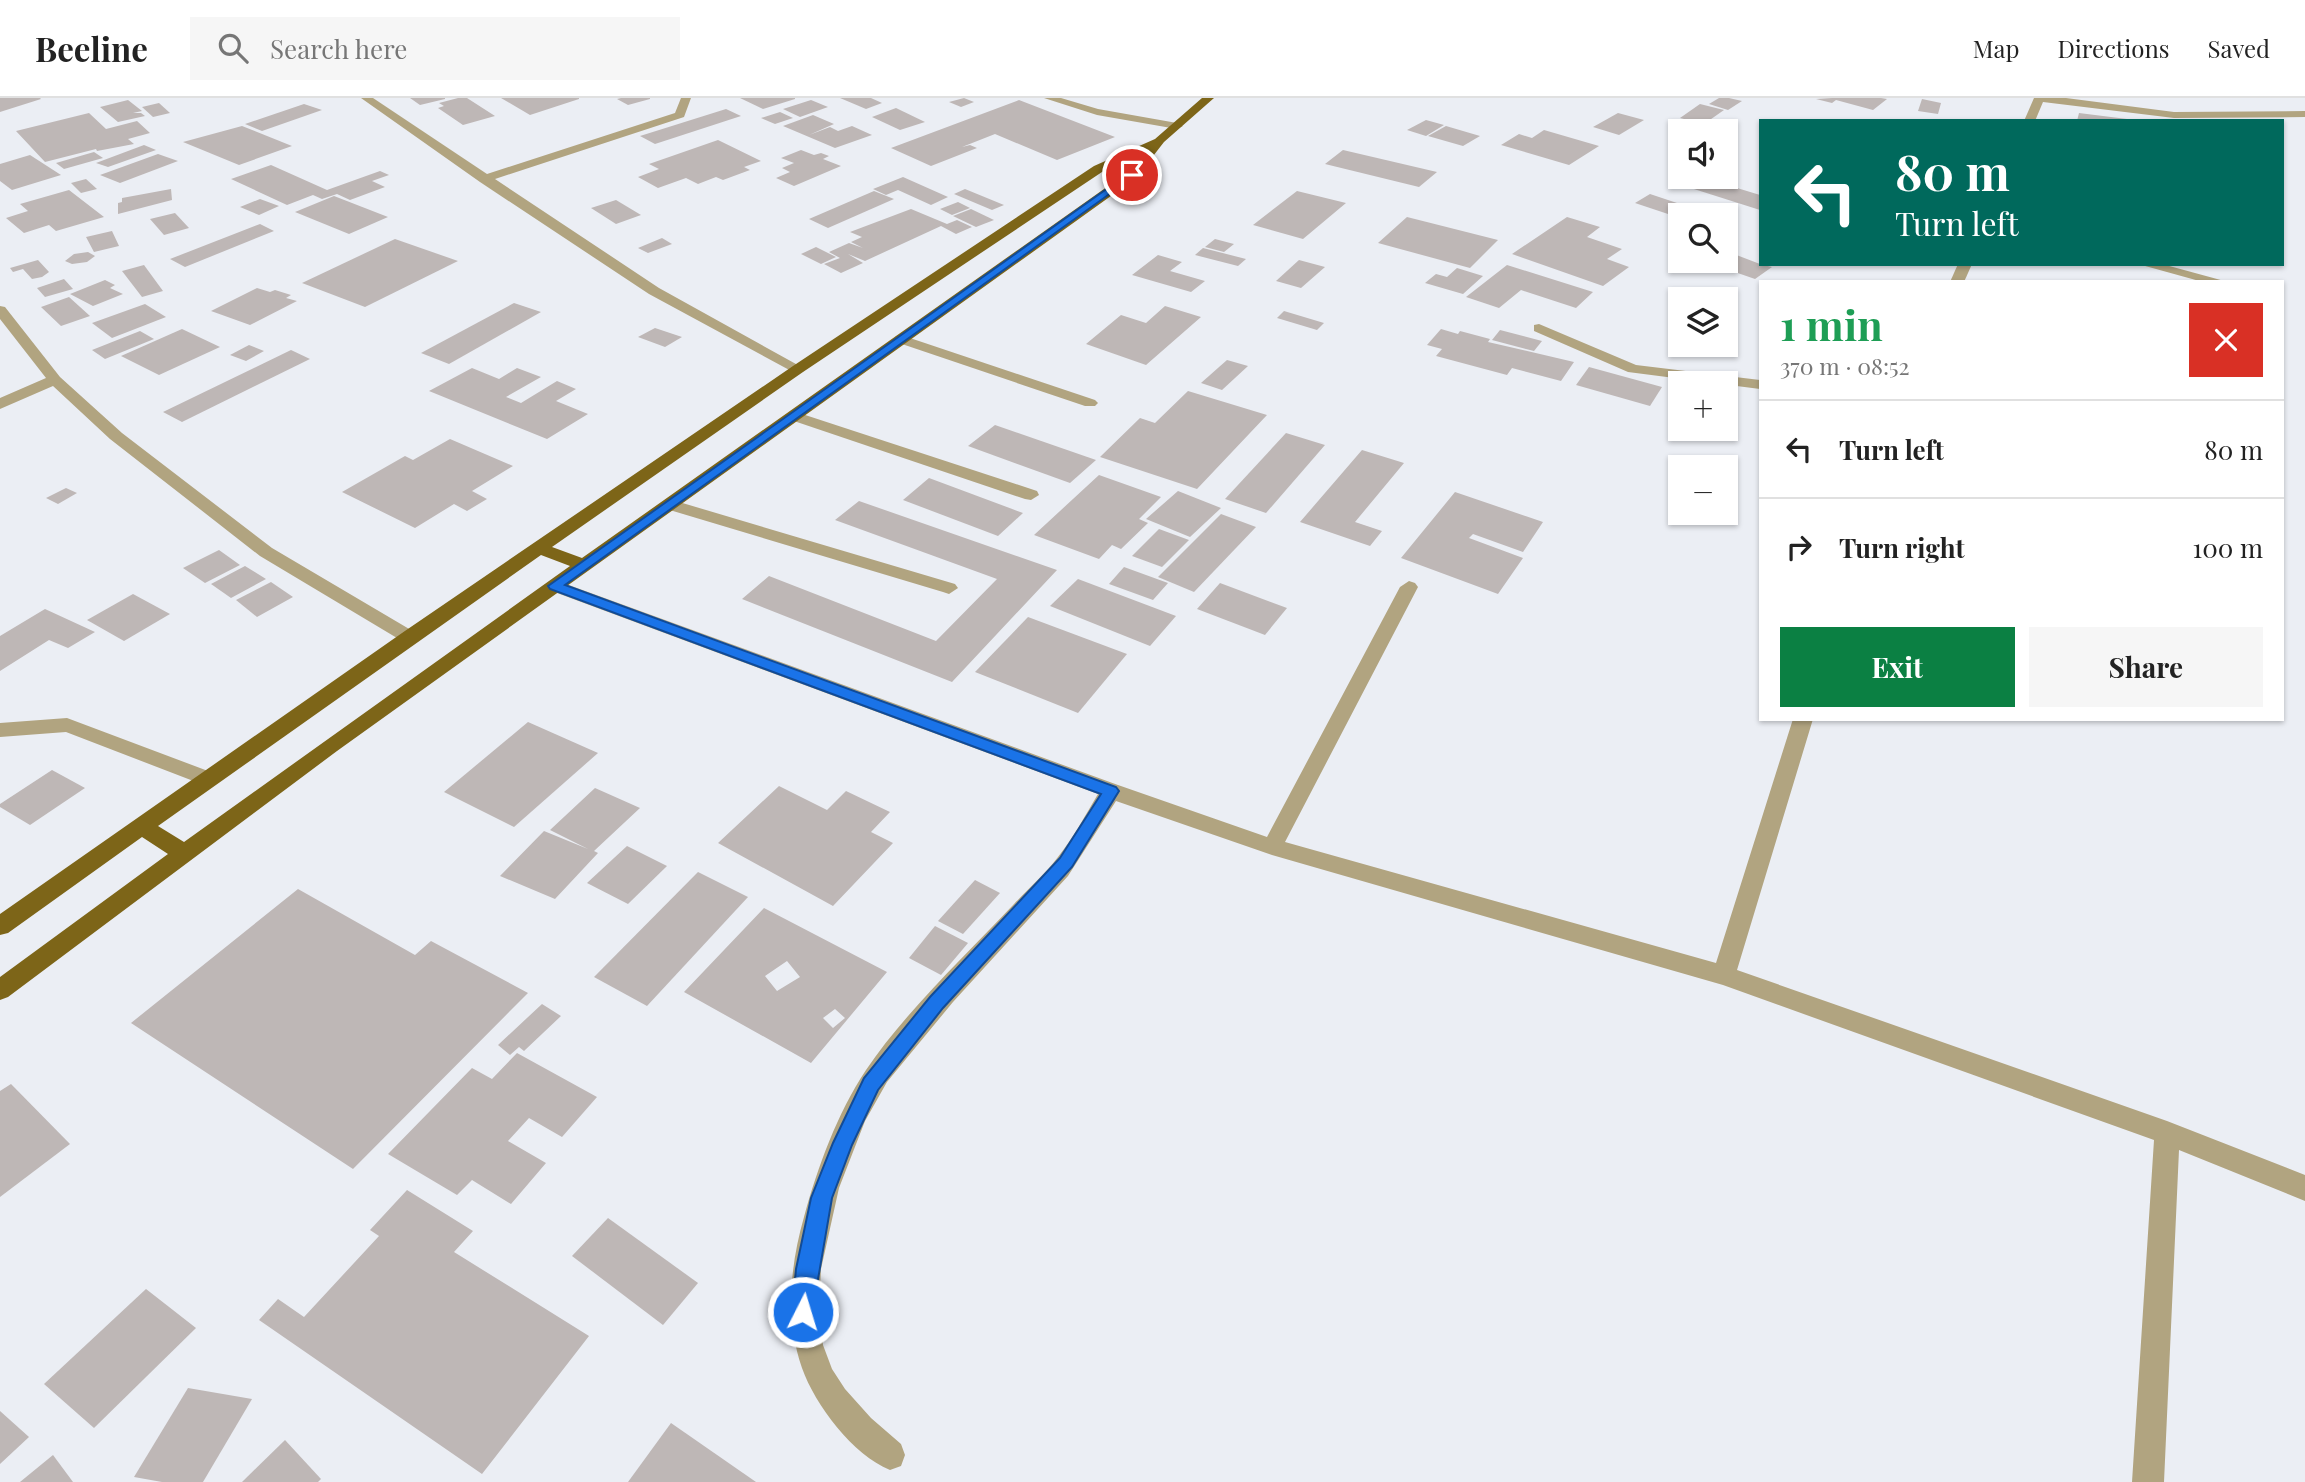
<!DOCTYPE html>
<html lang="en">
<head>
<meta charset="utf-8">
<style>
  body { margin:0; font-family:"Playfair Display",serif; background:#f6f6f6; color:#222; height:100vh; display:flex; flex-direction:column; font-size:26px; white-space:nowrap }
  * { box-sizing:border-box; margin:0 }
  p { font-size:23px; color:#767676 }
  .icon { flex:none; width:38px; height:38px; fill:none; stroke:currentColor; stroke-width:2; stroke-linecap:round; stroke-linejoin:round }
  .map { position:relative; flex:1; overflow:hidden }
  .drawer { position:absolute; left:1759px; top:182px; width:525px; height:441px; display:flex; flex-direction:column; background:#fff; border-radius:0px; box-shadow:0 2px 5px #0004 }
  .drawer>* { flex:none }
  .banner { position:absolute; left:1759px; top:21px; width:525px; height:147px; border-radius:0px; box-shadow:0 2px 5px #0004; background:#00695c; color:#fff; overflow:hidden }
  .tools { position:absolute; left:1668px; top:21px; display:grid; gap:14px }
  .tools a { display:grid; place-items:center; width:70px; height:70px; border-radius:0px; background:#fff; box-shadow:0 2px 5px #0004; font-size:35px }
  .pin { position:absolute; display:grid; place-items:center; width:60px; height:60px; color:#fff; margin:-30px; border:4px solid #fff; border-radius:50%; box-shadow:0 2px 7px #0007 }
  .me { position:absolute; width:77px; margin:-38px; rotate:5deg; stroke-linejoin:round; filter:drop-shadow(0 0 5px #0008) }
  .turn { display:flex; align-items:center; gap:24px; height:147px; padding:0 21px; font-size:32px }
  .turn .icon { width:91px; height:91px; stroke-width:2.5 }
  .turn b { display:block; font-size:49px; line-height:60px }
  .round { display:grid; place-items:center; flex:none; width:74px; height:74px; border-radius:0px; background:#f6f6f6 }
  .summary { display:flex; align-items:center; justify-content:space-between; height:119px; padding:0 21px }
  h1 { font-size:42px; font-weight:700; line-height:52px; color:#1e9e55 }
  .action { display:flex; gap:14px; margin-top:auto; padding:14px 21px }
  .action a { flex:1; height:80px; border-radius:0px; background:#0b8043; color:#fff; font-size:28px; font-weight:700; line-height:80px; text-align:center }
  .action a+a { background:#f6f6f6; color:#222 }
  ul { padding:0; list-style:none }
  li { display:flex; align-items:center; gap:21px; height:98px; padding:0 21px; border-top:2px solid #e0e0e0 }
  li div { flex:1 }
  li b { display:block; font-size:26px }
  li em { font-style:normal }
  header { display:flex; align-items:center; gap:42px; box-sizing:border-box; height:98px; padding:0 35px; background:#fff; border-bottom:2px solid #e0e0e0 }
  header strong { font-size:33px }
  nav { display:flex; gap:38px; margin-inline-start:auto; font-size:24px }
  .search { width:490px; height:63px; background:#f6f6f6; display:flex; align-items:center; gap:18px; box-sizing:border-box; padding:0 24px; border-radius:0px; color:#767676; font-size:26px }
  .map>svg:first-child { display:block }
</style>
</head>
<body>
<header>
<strong>Beeline</strong>
<div class="search"><svg class="icon" aria-label="search" viewBox="0 0 24 24"><circle cx="10" cy="10" r="6"/><path d="M15 15l6 6"/></svg>Search here</div>
<nav><a>Map</a><a>Directions</a><a>Saved</a></nav>
</header>
<div class="map">
<svg width="2305" height="1384" viewBox="0 0 2305 1384">
  <rect width="100%" height="100%" fill="#ebeef4"/>
  <!-- building -->
  <g fill="#beb7b6" fill-rule="evenodd">
    <path d="M0,0H40L41,1L0,14Z"/>
    <path d="M410,0H445V1L420,7Z"/>
    <path d="M458,0H467L495,18L463,27L438,10L444,8L439,5Z"/>
    <path d="M501,0H579V1L530,17Z"/>
    <path d="M621,0H650V1L628,7L617,1Z"/>
    <path d="M740,0H795V1L763,11Z"/>
    <path d="M840,0H871L882,5L866,11Z"/>
    <path d="M964,0L974,4L961,9L949,4Z"/>
    <path d="M1719,0H1729L1742,3L1728,12L1709,6Z"/>
    <path d="M1832,0H1881L1887,1L1873,12L1836,2L1832,5L1816,1Z"/>
    <path d="M1922,1L1941,5L1938,16L1918,13Z"/>
    <path d="M128,2L142,13L133,15H141L145,18L118,24L100,9Z"/>
    <path d="M811,2L828,9L800,19L783,11Z"/>
    <path d="M1019,2L1115,39L1057,62L995,36L962,49L970,47L977,50L931,68L891,50Z"/>
    <path d="M159,5L170,15L153,19L142,9Z"/>
    <path d="M304,6L322,12L262,33L245,26Z"/>
    <path d="M1700,6L1724,12L1704,26L1680,20Z"/>
    <path d="M896,10L925,24L900,32L872,19Z"/>
    <path d="M726,11L741,18L655,46L640,38Z"/>
    <path d="M780,14L793,20L775,26L761,20Z"/>
    <path d="M89,15L106,31L137,23L150,35L128,41L134,46L97,53L96,51L45,64L16,33Z"/>
    <path d="M1618,15L1644,22L1619,37L1593,29Z"/>
    <path d="M2079,15L2127,21V23H2077Z"/>
    <path d="M813,17L834,26L809,37L830,29L838,33L852,28L872,37L835,50L783,28Z"/>
    <path d="M1426,22L1444,27L1426,38L1407,32Z"/>
    <path d="M242,28L292,48L239,67L183,44Z"/>
    <path d="M1446,28L1480,38L1463,48L1428,38Z"/>
    <path d="M1544,32L1599,48L1569,67L1501,47L1519,36L1532,40Z"/>
    <path d="M718,42L761,63L744,69L750,72L723,82L716,79L698,86L686,80L658,90L638,79L659,71L649,66Z"/>
    <path d="M144,47L156,52L108,69L96,65Z"/>
    <path d="M801,52L814,57L821,55L829,58L823,61L841,68L794,88L776,80L790,74L782,70L794,65L781,60Z"/>
    <path d="M1343,52L1437,74L1419,89L1325,66Z"/>
    <path d="M94,54L103,60L64,71L56,65Z"/>
    <path d="M158,56L178,63L120,85L100,77Z"/>
    <path d="M30,57L61,77L12,92L0,83V66Z"/>
    <path d="M271,67L327,92L380,73L389,77L372,83L385,89L350,102L337,96L322,101L313,97L287,107L231,81Z"/>
    <path d="M903,79L948,99L931,107L898,92L886,97L873,91Z"/>
    <path d="M1685,79H1701L1760,97V112L1675,85Z"/>
    <path d="M86,81L97,91L81,95L71,85Z"/>
    <path d="M171,91L172,102L118,116V105L122,104V100Z"/>
    <path d="M965,91L1004,107L992,112L954,96Z"/>
    <path d="M69,92L104,119L56,133L49,127L24,135L6,120L28,113L20,106Z"/>
    <path d="M874,93L894,101L828,130L809,121Z"/>
    <path d="M1297,93L1346,105L1303,141L1253,127Z"/>
    <path d="M1650,96L1701,113L1695,117H1680V120L1635,105Z"/>
    <path d="M334,98L388,119L349,136L295,114Z"/>
    <path d="M260,101L279,108L259,117L240,109Z"/>
    <path d="M616,102L641,117L616,126L591,110Z"/>
    <path d="M958,104L970,110L952,117L940,111Z"/>
    <path d="M911,111L947,126L957,122L972,129L956,136L941,128L865,163L848,156L863,165L841,175L824,166L840,160L829,154L849,145L863,150L851,144L862,139L850,134Z"/>
    <path d="M971,111L994,122L976,129L953,118Z"/>
    <path d="M175,115L189,130L164,137L150,121Z"/>
    <path d="M1407,119L1498,142L1470,170L1378,145Z"/>
    <path d="M1567,119L1600,129L1587,139L1622,151L1607,161L1629,169L1603,188L1512,156Z"/>
    <path d="M260,126L274,133L185,169L170,161Z"/>
    <path d="M112,133L119,148L94,154L86,139Z"/>
    <path d="M662,140L672,146L648,155L638,150Z"/>
    <path d="M395,141L458,163L365,209L302,185Z"/>
    <path d="M1215,141L1234,146L1224,154L1205,149Z"/>
    <path d="M816,149L836,159L821,166L801,156Z"/>
    <path d="M1203,150L1246,161L1238,168L1195,157Z"/>
    <path d="M1726,153L1760,166L1772,169L1755,181L1703,163H1726Z"/>
    <path d="M88,154L95,158L87,164L72,166L65,163L74,156Z"/>
    <path d="M1158,157L1182,164L1170,173L1205,183L1191,194L1132,177Z"/>
    <path d="M38,162L49,174L42,179L32,181L23,171L13,174L10,170Z"/>
    <path d="M1299,162L1325,169L1301,190L1276,183Z"/>
    <path d="M144,167L163,193L142,199L122,173Z"/>
    <path d="M1507,167L1593,194L1576,210L1521,192L1499,210L1466,199Z"/>
    <path d="M1457,170L1483,178L1463,196L1425,185L1436,176L1447,179Z"/>
    <path d="M64,181L73,191L45,199L37,190Z"/>
    <path d="M105,182L115,187L110,190L123,196L93,208L70,196Z"/>
    <path d="M257,190L270,194L275,192L291,197L286,200L297,203L250,227L211,213Z"/>
    <path d="M69,199L90,218L61,228L41,209Z"/>
    <path d="M514,205L541,214L449,266L421,255Z"/>
    <path d="M145,206L166,219L112,240L92,225Z"/>
    <path d="M1165,208L1201,219L1146,267L1086,246L1121,217L1146,225Z"/>
    <path d="M1284,213L1324,225L1317,232L1277,220Z"/>
    <path d="M655,230L682,239L665,249L638,239Z"/>
    <path d="M182,231L220,249L159,277L121,258Z"/>
    <path d="M1441,231L1458,236L1460,233L1490,241L1488,244L1574,264L1561,283L1512,270L1507,277L1436,258L1442,251L1427,247Z"/>
    <path d="M1500,232L1542,243L1534,253L1492,242Z"/>
    <path d="M140,233L154,241L105,261L92,252Z"/>
    <path d="M249,247L264,253L246,263L230,257Z"/>
    <path d="M291,252L310,261L182,324L163,314Z"/>
    <path d="M1227,262L1248,268L1222,292L1201,285Z"/>
    <path d="M1589,269L1662,289L1650,308L1576,287Z"/>
    <path d="M472,270L499,281L517,270L541,279L506,299L521,305L557,283L576,291L556,303L588,316L547,341L429,293Z"/>
    <path d="M1188,293L1267,317L1197,391L1100,359L1140,320L1155,325Z"/>
    <path d="M995,327L1096,362L1070,385L968,348Z"/>
    <path d="M1286,335L1325,347L1266,415L1225,401Z"/>
    <path d="M450,341L513,368L472,393L487,401L467,413L454,406L415,430L342,394L405,358L413,362Z"/>
    <path d="M1362,352L1404,365L1355,424L1382,433L1370,448L1300,424Z"/>
    <path d="M1099,377L1161,399L1139,421L1148,425L1121,451L1112,447L1099,461L1034,437Z"/>
    <path d="M929,380L1023,415L998,438L903,402Z"/>
    <path d="M66,390L77,395L58,406L46,400Z"/>
    <path d="M1178,393L1221,410L1190,439L1146,421Z"/>
    <path d="M1455,394L1543,424L1523,454L1473,436L1469,440L1523,460L1498,496L1401,460Z"/>
    <path d="M859,403L1057,472L952,584L742,501L769,478L936,543L997,481L835,422Z"/>
    <path d="M1221,416L1256,429L1194,494L1158,479Z"/>
    <path d="M1159,431L1189,442L1162,469L1132,458Z"/>
    <path d="M219,452L240,467L205,485L183,470Z"/>
    <path d="M245,468L266,481L231,500L211,486Z"/>
    <path d="M1124,469L1168,485L1153,502L1109,486Z"/>
    <path d="M1078,481L1176,518L1150,548L1050,508Z"/>
    <path d="M271,484L293,499L257,519L236,502Z"/>
    <path d="M1220,485L1287,510L1265,537L1197,511Z"/>
    <path d="M133,496L170,516L124,543L87,522Z"/>
    <path d="M45,511L95,534L68,550L49,542L0,573V538Z"/>
    <path d="M1028,519L1127,556L1078,615L975,574Z"/>
    <path d="M528,624L598,655L514,729L444,694Z"/>
    <path d="M52,672L85,690L30,727L0,709V706Z"/>
    <path d="M779,688L827,712L846,693L890,714L871,734L893,745L833,808L718,745Z"/>
    <path d="M595,690L640,710L594,753L598,755L555,801L500,778L544,733L588,751L550,732Z"/>
    <path d="M627,748L667,768L628,806L587,785Z"/>
    <path d="M698,774L748,799L647,908L594,879Z"/>
    <path d="M975,782L1000,795L963,836L938,823Z"/>
    <path d="M298,791L415,857L431,843L528,895L353,1071L131,925Z"/>
    <path d="M764,810L887,874L811,965L684,894ZM787,863L800,879L777,893L765,878ZM835,911L845,920L833,930L823,920Z"/>
    <path d="M935,828L968,845L941,877L909,860Z"/>
    <path d="M542,906L561,918L524,953L519,949L510,957L498,947Z"/>
    <path d="M517,955L597,999L562,1039L529,1020L508,1043L546,1065L511,1106L472,1082L457,1097L388,1056L472,970L492,981Z"/>
    <path d="M11,986L70,1046L0,1099V993Z"/>
    <path d="M407,1092L473,1133L454,1154L589,1238L482,1376L259,1222L278,1201L304,1219L379,1138L370,1132Z"/>
    <path d="M608,1120L698,1185L663,1227L572,1158Z"/>
    <path d="M146,1191L196,1230L94,1330L44,1286Z"/>
    <path d="M188,1290L252,1301L203,1384H162L134,1379Z"/>
    <path d="M0,1313L29,1339L0,1366Z"/>
    <path d="M671,1325L756,1384H628Z"/>
    <path d="M285,1342L321,1381L318,1384H242Z"/>
    <path d="M53,1357L73,1384H20Z"/>
  </g>
  <g fill="none" stroke-linecap="round" stroke-linejoin="round">
    <!-- minor -->
    <g fill="#b1a480" fill-rule="evenodd">
      <path d="M361,0H373L487,76L675,15L681,0H691L684,19L495,81L659,190L805,271L798,275L793,274L649,196L480,84Z"/>
      <path d="M1044,0H1061L1098,11L1177,25L1183,28L1177,31L1097,17Z"/>
      <path d="M2034,0H2066L2174,14L2305,13V19L2174,20L2043,4L2035,23H2024Z"/>
      <path d="M1958,166H1972L1964,184H1950Z"/>
      <path d="M2138,166H2162L2228,184H2203Z"/>
      <path d="M0,208L5,209L60,279L122,335L272,450L416,535L418,539L416,543H402L260,458L110,341L53,288L0,311V300L46,280L0,221Z"/>
      <path d="M1539,226L1636,267L1760,282V291L1628,274L1534,233V227Z"/>
      <path d="M901,237L1095,302L1098,305L1095,308H1085L896,244L894,241L896,238Z"/>
      <path d="M793,313L1037,393L1039,397L1031,402L1025,401L788,321L785,318L788,315Z"/>
      <path d="M669,401L955,486L958,490L949,496L943,494L663,410L661,406Z"/>
      <path d="M555,482L1118,687L1267,739L1400,489L1409,483L1415,485L1418,489L1285,744L1716,865L1793,621H1813L1737,872L2167,1023L2305,1077V1103L2179,1052L2164,1384H2132L2154,1042L1723,887L1272,757L1116,703L1068,778L953,904L887,984L865,1023L839,1090L821,1171L819,1211L823,1247L832,1271L845,1291L871,1320L901,1346L905,1357L901,1368L890,1372C853,1357 815,1307 802,1270C785,1221 790,1168 804,1119C818,1068 837,1016 866,972C905,914 966,857 1014,806C1029,790 1045,776 1058,759C1073,740 1085,718 1098,696L549,492L546,488L549,484Z"/>
      <path d="M67,620L216,676L219,681L216,686L209,689L66,634L0,639V625Z"/>
    </g>
    <!-- major -->
    <path fill="#7d6518" fill-rule="evenodd" d="M1202,0H1214L1164,44L1136,80L337,653L8,899L0,902V879L168,756L142,739L8,835L0,837V816L402,535L793,268L1094,68L1155,41ZM1145,53L1128,74L582,460L552,449L803,274L1102,74ZM541,457L570,468L184,744L158,728Z"/>
  </g>
  <!-- route -->
  <path fill="#1a73e8" stroke="#114b97" stroke-width="2" d="M1129,75L1136,77L565,487L1116,689L1119,693L1072,769L943,910L878,992L852,1047L832,1100L811,1222L803,1225L795,1222L792,1214L796,1171L811,1100L833,1045L864,980L930,899L1060,760L1101,696L550,491L548,488Z"/>
</svg>
<div class="tools">
<a><svg class="icon" aria-label="sound" viewBox="0 0 24 24"><path d="M4 9h4l5-4v14l-5-4H4zM17 9q2 3 0 6"/></svg></a>
<a><svg class="icon" aria-label="search" viewBox="0 0 24 24"><circle cx="10" cy="10" r="6"/><path d="M15 15l6 6"/></svg></a>
<a><svg class="icon" aria-label="layers" viewBox="0 0 24 24"><path d="M12 4l9 5-9 5-9-5zM3 14l9 5 9-5"/></svg></a>
<a>+</a>
<a>−</a>
</div>
<div class="pin" style="left:1132px;top:77px;background:#d93025"><svg class="icon" aria-label="arrive" viewBox="0 0 24 24"><path d="M6 21V4h12l-3 4 3 4H6"/></svg></div>
<svg class="me" style="left:803px;top:1214px" viewBox="-20 -20 40 40"><circle r="17" fill="#1a73e8" stroke="#fff" stroke-width="3"/><path d="M0-11L8 9 0 5-8 9z" fill="#fff"/></svg>
<div class="banner">
<div class="turn"><svg class="icon" aria-label="left" viewBox="0 0 24 24"><path d="M17 20v-9H6M10 6l-5 5 5 5"/></svg><div><b>80 m</b>Turn left</div></div>
</div>
<section class="drawer">
<div class="summary"><div><h1>1 min</h1><p>370 m · 08:52</p></div><a class="round" style="background:#d93025;color:#fff"><svg class="icon" aria-label="close" viewBox="0 0 24 24"><path d="M6 6l12 12M18 6L6 18"/></svg></a></div>
<ul>
<li><svg class="icon" aria-label="left" viewBox="0 0 24 24"><path d="M17 20v-9H6M10 6l-5 5 5 5"/></svg><div><b>Turn left</b></div><em>80 m</em></li>
<li><svg class="icon" aria-label="right" viewBox="0 0 24 24"><path d="M7 20v-9h11M14 6l5 5-5 5"/></svg><div><b>Turn right</b></div><em>100 m</em></li>
</ul>
<div class="action"><a>Exit</a><a>Share</a></div>
</section>
</div>
</body>
</html>
